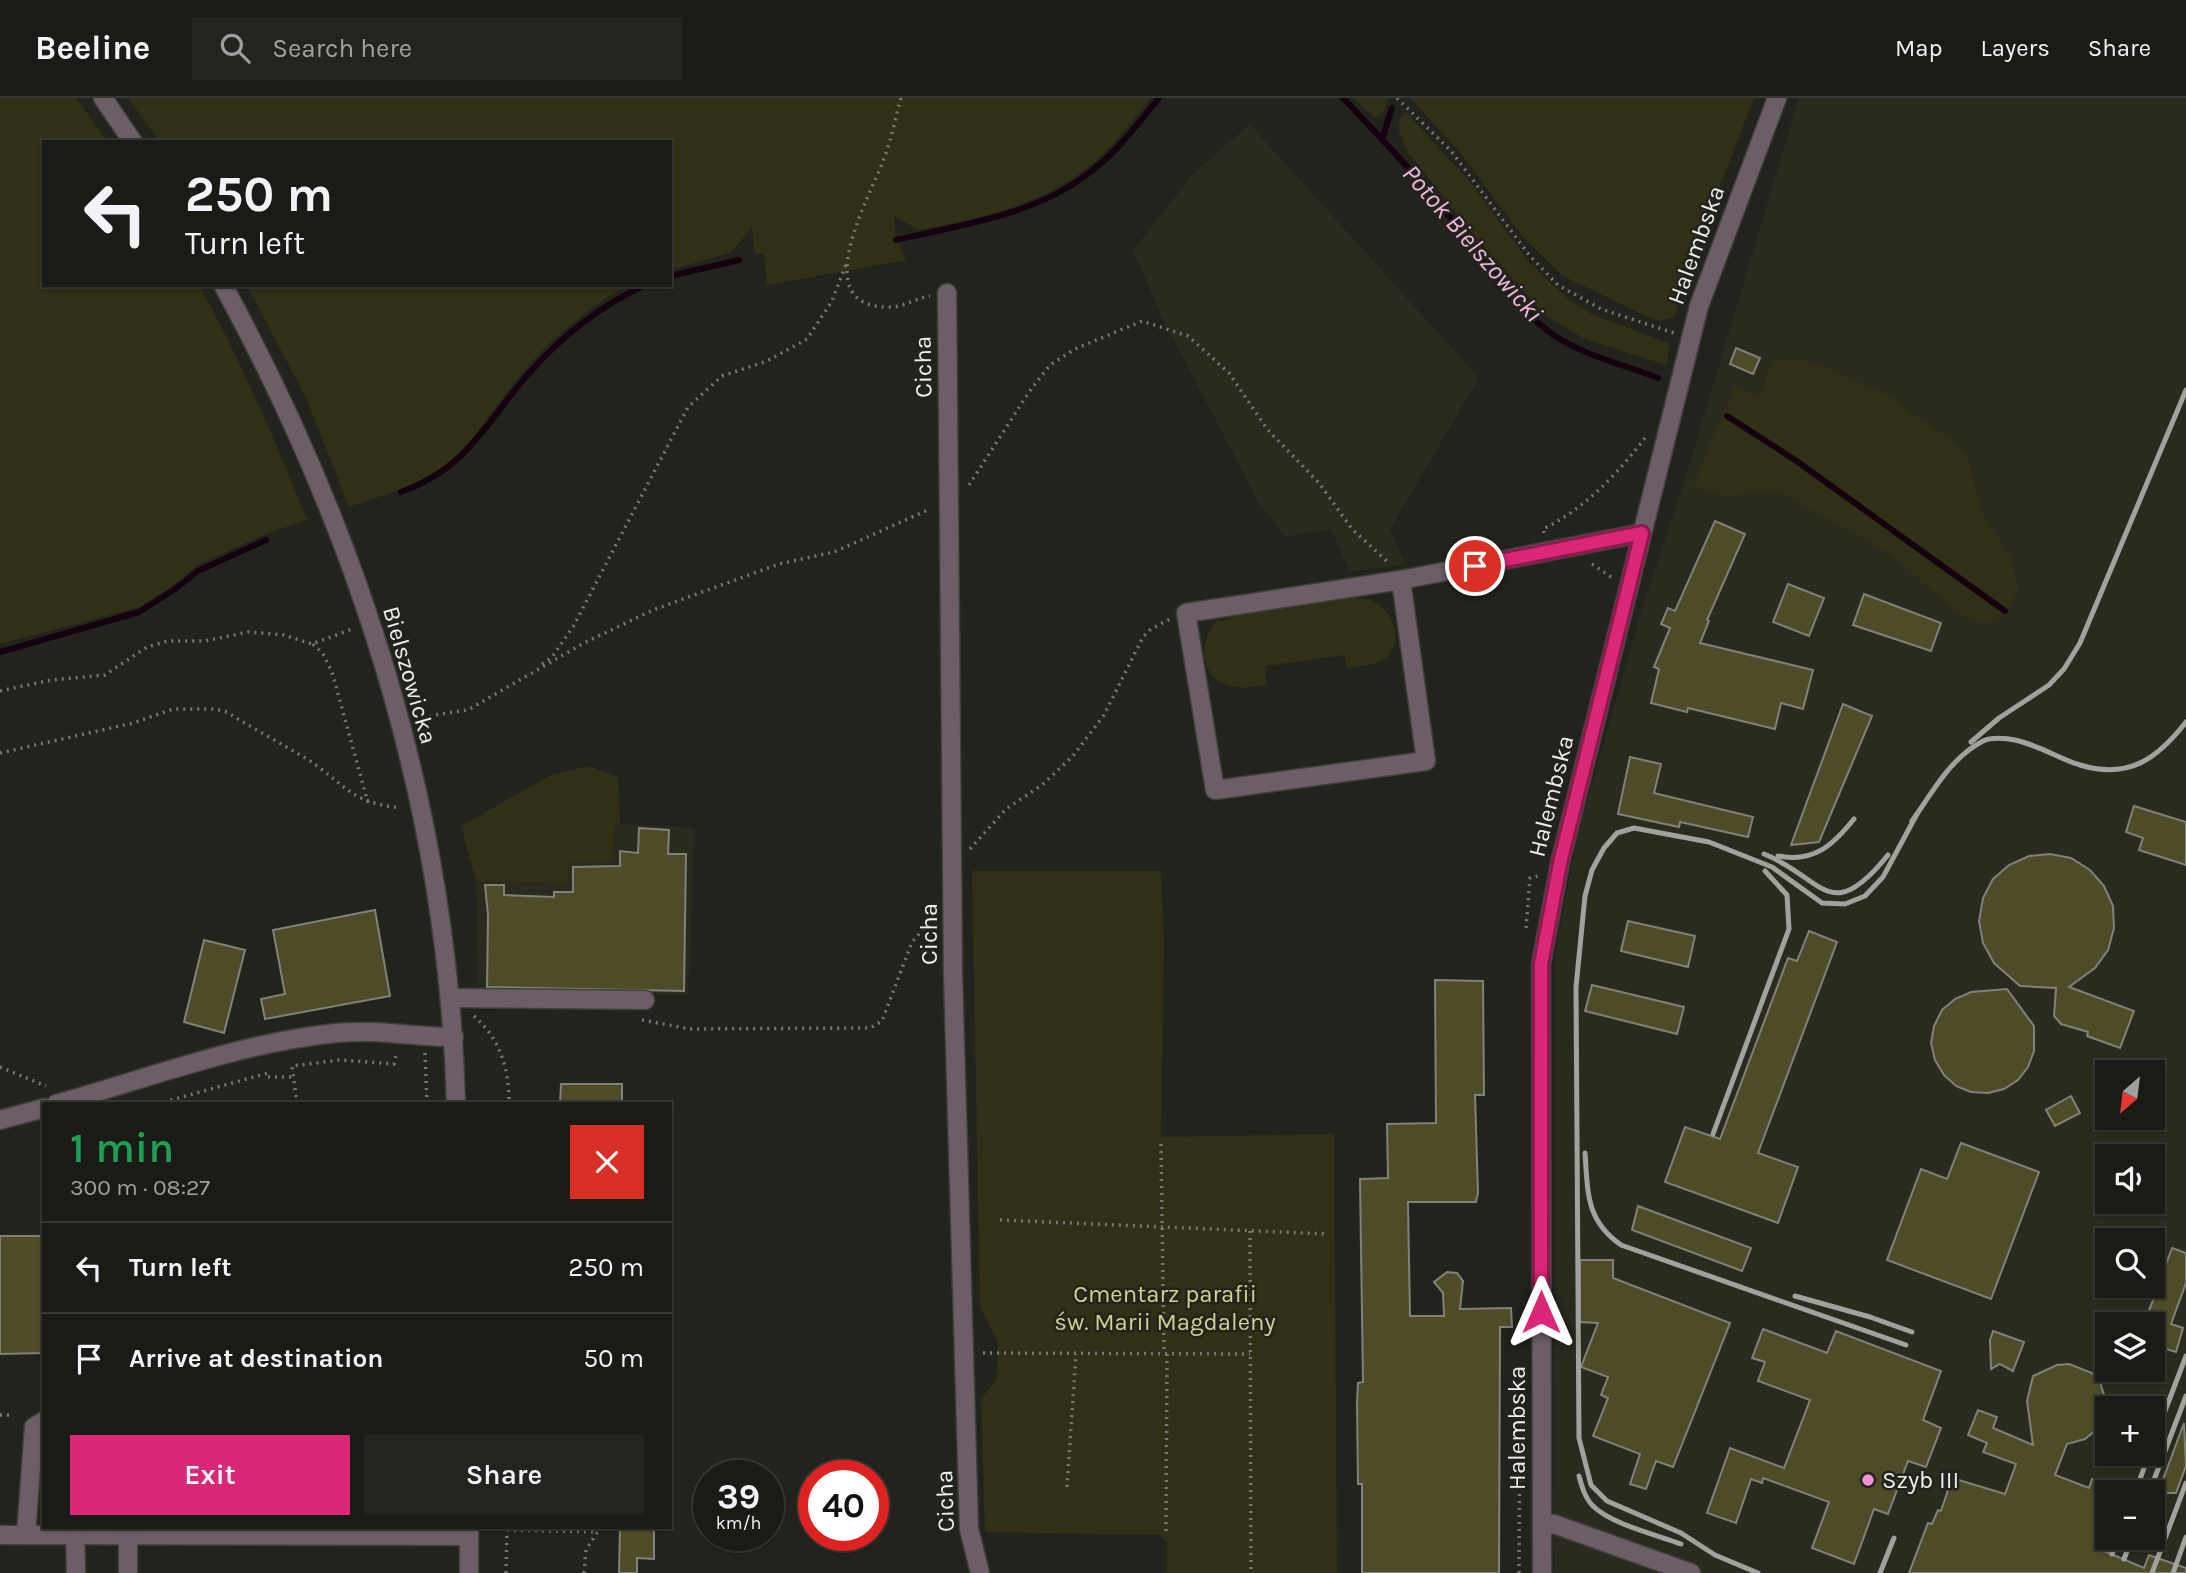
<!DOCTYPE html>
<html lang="en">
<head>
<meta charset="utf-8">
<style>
  body { margin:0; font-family:Karla,sans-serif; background:#23231f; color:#f1f3f6; height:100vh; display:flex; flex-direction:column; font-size:26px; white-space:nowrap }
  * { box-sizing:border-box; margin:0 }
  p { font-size:23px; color:#9fa1a1 }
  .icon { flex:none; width:38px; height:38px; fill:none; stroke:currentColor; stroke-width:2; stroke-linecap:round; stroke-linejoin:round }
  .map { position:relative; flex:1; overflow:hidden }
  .panel { position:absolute; left:42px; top:1004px; width:630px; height:427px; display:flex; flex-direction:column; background:#1a1a16; border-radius:0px; box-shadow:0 2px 5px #0004,0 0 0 2px #383835 }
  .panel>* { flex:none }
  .banner { position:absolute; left:42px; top:42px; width:630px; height:147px; border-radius:0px; box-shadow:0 2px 5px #0004,0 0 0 2px #383835; background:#1a1a16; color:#f1f3f6; overflow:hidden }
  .needle { width:46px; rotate:208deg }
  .buttons { position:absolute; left:2095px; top:962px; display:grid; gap:14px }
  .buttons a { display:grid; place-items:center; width:70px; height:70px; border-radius:0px; background:#1a1a16; box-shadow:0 2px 5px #0004,0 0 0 2px #383835; font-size:35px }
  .speed { position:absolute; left:693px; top:1362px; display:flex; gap:14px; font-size:35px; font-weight:700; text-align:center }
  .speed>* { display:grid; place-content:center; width:91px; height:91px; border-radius:50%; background:#1a1a16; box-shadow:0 2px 5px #0004,0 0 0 2px #383835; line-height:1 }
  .speed small { font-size:18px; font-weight:400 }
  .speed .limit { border:10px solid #d22; background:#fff; color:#111 }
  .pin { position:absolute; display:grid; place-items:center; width:60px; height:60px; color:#fff; margin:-30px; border:4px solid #fff; border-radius:50%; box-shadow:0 2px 7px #0007 }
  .me { position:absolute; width:77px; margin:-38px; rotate:0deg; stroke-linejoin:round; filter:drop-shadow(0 0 5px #0008) }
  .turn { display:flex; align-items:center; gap:24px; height:147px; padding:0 28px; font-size:32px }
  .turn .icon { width:91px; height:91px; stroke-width:2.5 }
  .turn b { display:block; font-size:49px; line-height:60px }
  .round { display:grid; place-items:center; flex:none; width:74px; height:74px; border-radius:0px; background:#23231f }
  .overview { display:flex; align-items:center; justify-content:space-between; height:119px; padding:0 28px }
  h1 { font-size:42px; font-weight:600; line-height:52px; color:#1e9e55 }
  .cta { display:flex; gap:14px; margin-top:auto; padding:14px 28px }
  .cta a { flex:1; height:80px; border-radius:0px; background:#db2777; color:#fff; font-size:28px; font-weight:600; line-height:80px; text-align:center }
  .cta a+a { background:#23231f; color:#f1f3f6 }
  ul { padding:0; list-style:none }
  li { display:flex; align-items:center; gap:21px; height:91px; padding:0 28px; border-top:2px solid #383835 }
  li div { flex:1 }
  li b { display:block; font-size:26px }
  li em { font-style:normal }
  header { display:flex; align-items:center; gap:42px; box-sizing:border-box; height:98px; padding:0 35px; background:#1a1a16; border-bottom:2px solid #383835 }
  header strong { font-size:33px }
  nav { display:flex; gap:38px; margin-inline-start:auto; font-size:24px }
  .search { width:490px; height:63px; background:#23231f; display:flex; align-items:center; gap:18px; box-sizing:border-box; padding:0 24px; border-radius:0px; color:#9fa1a1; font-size:26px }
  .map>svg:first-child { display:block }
</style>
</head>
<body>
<header>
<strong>Beeline</strong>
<div class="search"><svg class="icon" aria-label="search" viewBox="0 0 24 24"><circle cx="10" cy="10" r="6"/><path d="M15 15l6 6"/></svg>Search here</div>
<nav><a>Map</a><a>Layers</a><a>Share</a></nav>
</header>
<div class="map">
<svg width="2186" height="1475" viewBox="0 0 2186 1475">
  <rect width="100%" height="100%" fill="#23231e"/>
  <!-- built -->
  <g fill="#2a2a1f" fill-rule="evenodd">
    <path d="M1799,0H2186V1475H1554L1555,855L1579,731L1641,515L1682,391ZM2107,975H2152V1020H2107ZM2107,1059H2152V1104H2107ZM2107,1143H2152V1188H2107ZM2107,1227H2152V1272H2107ZM2107,1311H2152V1356H2107ZM2107,1395H2152V1440H2107Z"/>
    <path d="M1250,26L1479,280L1390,431L1405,466L1350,474L1331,431L1285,439L1259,405L1163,221L1133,152L1193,76Z"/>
    <path d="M614,725L695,730L688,897L479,893L476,783L568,785L569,764Z"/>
  </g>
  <!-- green -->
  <g fill="#312f15">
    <path d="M0,0H76L108,44H44V187H199C241,262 275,342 307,422L263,437L196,468L170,490L140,509L0,546Z"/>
    <path d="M128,0H1151C1137,17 1124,35 1109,50C1060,103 987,120 919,132L894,118L896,139L906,162L767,187L764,156H755L752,130L730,155L670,172V44H160Z"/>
    <path d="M1353,0H1389L1384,14L1375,20Z"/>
    <path d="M1410,0H1754L1707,122L1674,219L1660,223L1646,218L1563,178L1523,139L1459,53Z"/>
    <path d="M1405,13L1470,84L1529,164L1569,202L1592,216L1670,246L1666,267L1583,240L1546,218L1472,135L1407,53L1399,32V22Z"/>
    <path d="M247,187H628C579,214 535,255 502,301C483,326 468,350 443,370C416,390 380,397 349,409L307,302Z"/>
    <path d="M1804,262L1833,272L1898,302L1912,316L1953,342L1966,356L1983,416L2012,462L2019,493L1997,524L1977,525L1950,509L1891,456L1781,395L1762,393L1727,398L1693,388L1734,289L1759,299L1773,263Z"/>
    <path d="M1328,500C1342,500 1358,498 1372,503C1394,511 1406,546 1384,561C1374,568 1359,568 1347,570L1344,557L1266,568V587C1252,589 1240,592 1227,587C1198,577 1199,540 1218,522L1221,524L1239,515Z"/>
    <path d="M588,668L618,679L620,725H614L613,764H569L568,785L476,783L461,728L551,677Z"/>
    <path d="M972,773H1161L1164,843L1161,1039L1334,1036L1337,1475H1167V1445L1160,1437L985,1434L981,1301L997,1280L998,1245L980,1209Z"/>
  </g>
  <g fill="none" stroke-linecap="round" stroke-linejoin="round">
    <!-- stream -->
    <g stroke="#160111" stroke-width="6">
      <path d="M1343,0C1381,40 1419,80 1453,123C1485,164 1511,208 1555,238C1585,258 1625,267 1658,280"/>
      <path d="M1382,41L1392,10"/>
      <path d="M896,142C962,127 1035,117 1089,75C1117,54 1137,27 1159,0"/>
      <path d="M670,178L739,162"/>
      <path d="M1727,318L1795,362L2005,513"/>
      <path d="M401,394C470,369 485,324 531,273C564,236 600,208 645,187"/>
      <path d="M0,554L139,514L175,491L198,473L266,442"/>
    </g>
  </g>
  <!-- building -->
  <g fill="#4e4c28" stroke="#81817b" stroke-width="2">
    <path d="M1736,250L1760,260L1753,276L1730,266Z"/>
    <path d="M1715,423L1745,436L1707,522L1709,523L1700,545L1813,572L1803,611L1781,605L1775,631L1688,610L1687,614L1651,605L1659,571L1654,569L1670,530L1661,526L1668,510L1675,513Z"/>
    <path d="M1788,486L1824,500L1809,538L1773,524Z"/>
    <path d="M1864,496L1941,525L1931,553L1853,527Z"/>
    <path d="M1843,606L1872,618L1819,744L1791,747Z"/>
    <path d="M1630,659L1661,666L1654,695L1753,719L1748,739L1680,724L1679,729L1618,716Z"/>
    <path d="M2134,708L2186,724V767L2139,752L2143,740L2126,734Z"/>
    <path d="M639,730L669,732L668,756H686L684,893L487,889L488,817L485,787H504V797L554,799V794H573V769L620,768V753L638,755Z"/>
    <path d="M2050,756L2071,760L2090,772L2104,788L2113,808L2114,830L2108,852L2095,870L2069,889L2134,913L2120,950L2087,938L2088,934L2061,926L2054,918L2056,890L2020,888L1994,865L1983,845L1979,823L1983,800L1993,781L2009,767L2029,758Z"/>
    <path d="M375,812L390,898L265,921L261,901L285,896L273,832Z"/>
    <path d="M1628,823L1695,838L1688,869L1621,853Z"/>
    <path d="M1809,833L1837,844L1758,1055L1798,1069L1778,1125L1665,1084L1685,1029L1720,1041L1788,860L1797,863Z"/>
    <path d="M204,842L245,852L224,935L184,924Z"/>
    <path d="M1435,882L1483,883L1484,997H1475L1478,1095L1476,1104H1408L1410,1218H1444L1443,1195L1434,1184L1447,1174L1457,1175L1463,1183L1460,1211L1511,1210L1512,1229H1500L1499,1475H1362V1386H1358L1357,1305L1358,1285L1363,1284L1360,1081L1388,1080L1387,1026L1436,1025Z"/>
    <path d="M1592,887L1684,909L1677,936L1585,913Z"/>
    <path d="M2007,891L2034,928V953L2028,969L2018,982L2004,991L1988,995L1971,994L1956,988L1944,977L1935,962L1931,945L1934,928L1942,912L1955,901L1971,894Z"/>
    <path d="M561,986H622V1006H560Z"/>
    <path d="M2071,998L2080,1015L2055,1028L2046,1012Z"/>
    <path d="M1961,1045L2039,1074L1991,1201L1887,1162L1921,1071L1947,1081Z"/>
    <path d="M1638,1108L1751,1150L1742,1173L1632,1132Z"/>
    <path d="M0,1138H44V1255L0,1256Z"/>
    <path d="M2172,1150L2186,1155V1185L2171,1226L2183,1230L2176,1254L2166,1251L2154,1283L2152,1227H2143L2154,1200L2145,1197L2148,1188H2152V1183L2159,1185Z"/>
    <path d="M1580,1162H1613V1180L1730,1225L1673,1369L1656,1363L1646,1391L1630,1386L1640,1356L1593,1338L1608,1300L1601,1297L1608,1279L1581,1269L1598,1225L1580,1224Z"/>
    <path d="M1763,1231L1827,1255L1836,1233L1941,1273L1923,1322L1941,1330L1926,1369L1908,1363L1888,1416L1874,1411L1854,1466L1812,1450L1829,1404L1763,1380L1762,1385L1751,1381L1736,1425L1707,1415L1730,1350L1784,1370L1810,1302L1758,1283L1765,1264L1752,1260Z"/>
    <path d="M1993,1233L2024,1244L2013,1273L2000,1266L1991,1271L1990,1242Z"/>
    <path d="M2069,1266L2092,1275L2100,1284L2107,1307L2096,1332L2085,1341L2067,1346L2055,1377L2089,1390L2092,1381L2107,1387V1440H2111L2106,1454L2144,1470L2149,1457L2186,1470V1475H1909L1928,1425L1932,1426L1938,1412L1941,1413L1952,1380L2005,1396L2016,1366L1983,1354L1987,1345L1968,1337L1978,1312L1997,1319L1993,1330L2033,1347L2027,1303L2033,1278L2057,1267Z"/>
    <path d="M2184,1325L2186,1368L2176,1395H2158Z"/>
    <path d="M620,1430H654V1461L637,1460V1475H619Z"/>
  </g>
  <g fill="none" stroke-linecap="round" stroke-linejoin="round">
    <defs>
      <g id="minor">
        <path d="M103,0L133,44"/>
        <path d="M223,187C362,442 448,715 456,1006"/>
        <path d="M947,195L953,877L969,1431L980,1475"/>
        <path d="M1401,482L1426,663L1215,692L1186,515L1401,482L1642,435"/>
        <path d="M452,900L645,902"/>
        <path d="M56,1006C149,980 240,945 336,935C375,931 415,939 454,939"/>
        <path d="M0,1022L44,1010"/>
        <path d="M1542,1428L1554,1426L1691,1475"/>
        <path d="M0,1437L469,1438"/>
        <path d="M26,1437L34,1329L44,1323"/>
        <path d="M75,1437L76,1475"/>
        <path d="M128,1438V1475"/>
        <path d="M469,1475V1430"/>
        <path d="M1542,1475L1541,866L1560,765L1699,208L1777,0"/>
      </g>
    </defs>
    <!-- minor casing -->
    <use href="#minor" stroke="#3f3f3a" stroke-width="21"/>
    <!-- path -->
    <g stroke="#787873" stroke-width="3.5" stroke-dasharray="2 5" stroke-linecap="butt">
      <path d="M901,0C895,21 891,43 883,63C870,99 806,209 888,209C904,210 915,200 930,198"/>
      <path d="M1397,0L1451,53L1530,158L1558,187L1601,211L1674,235"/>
      <path d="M969,387L1029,294L1050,267L1075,251L1142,223L1188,238L1229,275L1267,331L1319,385L1352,431L1390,466"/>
      <path d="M1544,435L1543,431C1585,411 1617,376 1645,340"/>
      <path d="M1592,466L1611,479"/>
      <path d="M313,546L323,556L332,574L368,705"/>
      <path d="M542,566L552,559L573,529L688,309L722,278L767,263L807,241L832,203L846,166"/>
      <path d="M0,593L51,582L105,577L147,549L168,543H205L248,534L284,537L312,546L352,531"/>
      <path d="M417,625L434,617L468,612L584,545L653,512L779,466L834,454L930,411"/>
      <path d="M0,655L133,625L173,611H215L227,614C253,631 281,645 307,661C347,687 348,704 401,710"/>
      <path d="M970,751L1006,711L1042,687L1073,658L1104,617L1143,539L1151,531L1170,521"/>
      <path d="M1526,830L1530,780L1538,778"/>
      <path d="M474,918C501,942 509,971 509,1006"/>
      <path d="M642,922L690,931L870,930L882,923L912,844L935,818"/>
      <path d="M425,955L427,1006"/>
      <path d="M0,969L46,988"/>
      <path d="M268,979H294"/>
      <path d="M157,1006L268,975"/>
      <path d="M297,1006L292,968L340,962L394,966L397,954"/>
      <path d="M1161,1046L1164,1256"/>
      <path d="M1000,1122L1327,1136"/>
      <path d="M1250,1133L1251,1475"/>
      <path d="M983,1255L1250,1256"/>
      <path d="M0,1317H9"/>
      <path d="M1067,1389L1076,1256"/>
      <path d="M507,1432L598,1434"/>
      <path d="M1166,1433L1167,1256"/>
      <path d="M506,1475L507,1430"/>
      <path d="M584,1475L586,1452L600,1430"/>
      <path d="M1519,1475L1520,1307"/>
    </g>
    <!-- minor -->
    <use href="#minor" stroke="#6c5d67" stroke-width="18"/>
    <!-- rail -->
    <g stroke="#a1a19d" stroke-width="5">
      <path d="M1971,644L1999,620L2049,587L2064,571L2080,545L2186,292"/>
      <path d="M1912,723C1933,694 1950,660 1983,643C1991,639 2006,640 2015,642C2038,647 2058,660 2080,667C2129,682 2158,660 2186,624"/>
      <path d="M1764,756C1823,779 1829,830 1888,757"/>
      <path d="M1778,758C1814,765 1833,747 1854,721"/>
      <path d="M1713,1036L1789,831L1787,797L1765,773"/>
      <path d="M1585,1055C1588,1096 1586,1122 1621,1147L1906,1247"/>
      <path d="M1795,1198L1870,1219L1912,1234"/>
      <path d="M2152,1347L2186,1258"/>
      <path d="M1579,1378C1582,1389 1585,1400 1593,1408C1611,1426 1657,1437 1681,1446"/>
      <path d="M2135,1395L2149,1356"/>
      <path d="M2149,1395L2186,1298"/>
      <path d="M2112,1456L2118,1440"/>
      <path d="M2124,1461L2132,1440"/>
      <path d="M1758,1475L1715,1457L1681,1435L1607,1403L1591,1387L1579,1340L1576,889L1585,798L1592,772L1604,750L1617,735L1634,730L1709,744L1772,769L1822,805L1845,806L1865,798L1883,779L1917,716"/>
      <path d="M1880,1475L1894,1440"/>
      <path d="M2152,1475L2186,1385"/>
      <path d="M2173,1475L2186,1439"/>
    </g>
  </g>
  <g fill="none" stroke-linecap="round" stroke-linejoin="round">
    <defs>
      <path id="route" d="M1475,468L1642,435L1560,765L1541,866V1214"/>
    </defs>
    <!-- route casing -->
    <use href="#route" stroke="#8e194d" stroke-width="18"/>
    <!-- route -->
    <use href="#route" stroke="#db2777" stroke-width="12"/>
  </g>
  <!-- markers -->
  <circle fill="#f391d6" stroke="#23231e" stroke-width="2.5" cx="1868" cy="1382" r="7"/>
  <g text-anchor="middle" stroke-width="5" stroke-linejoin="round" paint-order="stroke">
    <!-- street labels -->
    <g font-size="24" fill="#edede9" stroke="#23231e">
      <text transform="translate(1696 147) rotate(-70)" y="8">Halembska</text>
      <text transform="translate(923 269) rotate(-91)" y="8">Cicha</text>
      <text transform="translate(410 577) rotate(74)" y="8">Bielszowicka</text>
      <text transform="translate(1551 698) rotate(-76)" y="8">Halembska</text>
      <text transform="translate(929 836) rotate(-90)" y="8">Cicha</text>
      <text transform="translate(1517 1330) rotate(-90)" y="8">Halembska</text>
      <text transform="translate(945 1403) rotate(-92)" y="8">Cicha</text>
    </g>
    <!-- park labels -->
    <g font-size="24" fill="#d3cf8e" stroke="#23231e">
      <text x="1165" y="1204">Cmentarz parafii<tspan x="1165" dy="28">św. Marii Magdaleny</tspan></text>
    </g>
    <!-- poi labels -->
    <g font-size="24" fill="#edede9" stroke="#23231e" text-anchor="start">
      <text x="1882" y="1390">Szyb III</text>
    </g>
    <!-- water labels -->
    <g font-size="26" font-style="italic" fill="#f1b7df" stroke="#23231e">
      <text transform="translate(1473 145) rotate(49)" y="9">Potok Bielszowicki</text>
    </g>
  </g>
</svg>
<div class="buttons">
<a><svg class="needle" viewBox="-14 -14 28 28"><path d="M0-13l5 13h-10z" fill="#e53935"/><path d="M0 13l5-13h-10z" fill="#9fa1a1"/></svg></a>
<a><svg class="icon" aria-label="sound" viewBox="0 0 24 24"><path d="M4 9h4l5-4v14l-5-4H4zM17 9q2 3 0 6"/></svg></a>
<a><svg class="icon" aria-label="search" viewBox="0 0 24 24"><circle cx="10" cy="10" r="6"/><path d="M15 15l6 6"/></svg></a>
<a><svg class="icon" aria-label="layers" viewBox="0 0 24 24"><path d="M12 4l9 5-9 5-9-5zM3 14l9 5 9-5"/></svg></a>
<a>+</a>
<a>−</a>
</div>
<div class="speed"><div>39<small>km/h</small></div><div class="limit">40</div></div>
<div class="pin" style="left:1475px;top:468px;background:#d93025"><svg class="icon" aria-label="arrive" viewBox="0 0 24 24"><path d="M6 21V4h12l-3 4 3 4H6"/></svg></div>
<svg class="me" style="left:1541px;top:1214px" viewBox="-20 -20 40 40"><path d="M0-17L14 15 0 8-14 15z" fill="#db2777" stroke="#fff" stroke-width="4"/></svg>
<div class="banner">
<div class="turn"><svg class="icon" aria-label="left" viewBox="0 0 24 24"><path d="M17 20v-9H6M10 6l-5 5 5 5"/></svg><div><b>250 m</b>Turn left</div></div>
</div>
<section class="panel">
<div class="overview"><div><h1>1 min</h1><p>300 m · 08:27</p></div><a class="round" style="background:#d93025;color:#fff"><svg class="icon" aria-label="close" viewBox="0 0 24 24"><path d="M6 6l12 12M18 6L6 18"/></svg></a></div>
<ul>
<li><svg class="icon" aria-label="left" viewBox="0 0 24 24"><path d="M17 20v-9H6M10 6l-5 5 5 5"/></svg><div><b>Turn left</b></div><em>250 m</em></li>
<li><svg class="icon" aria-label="arrive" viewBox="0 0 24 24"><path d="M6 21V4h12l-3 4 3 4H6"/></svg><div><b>Arrive at destination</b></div><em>50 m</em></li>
</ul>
<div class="cta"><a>Exit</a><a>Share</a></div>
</section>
</div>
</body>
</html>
